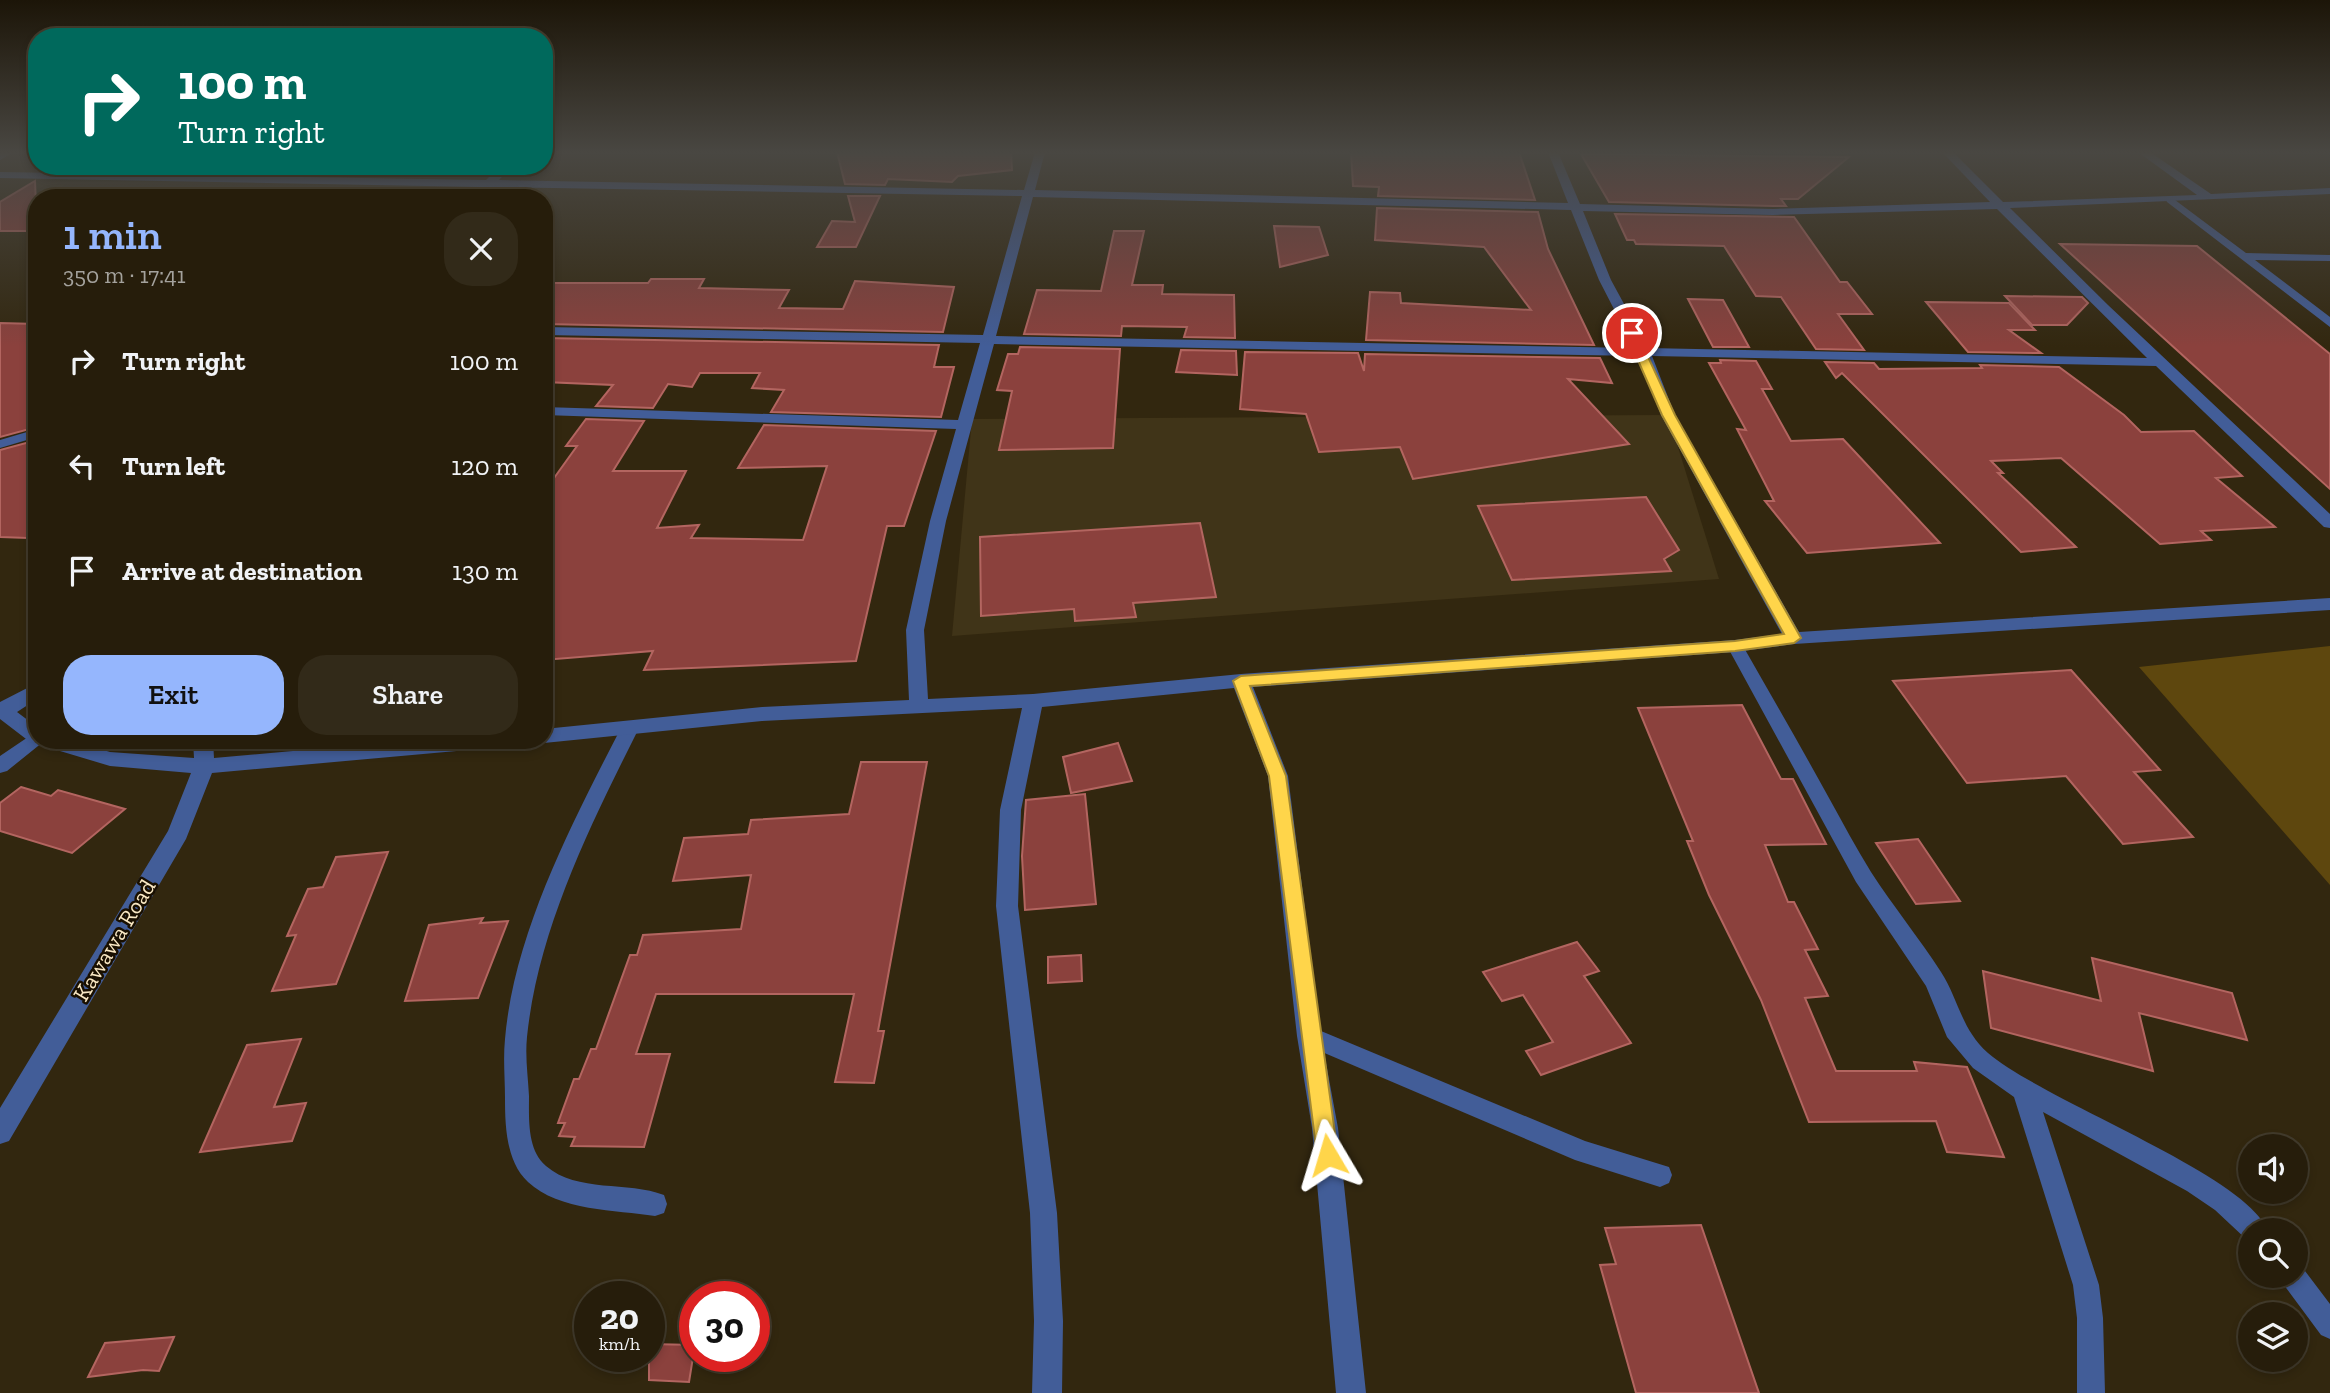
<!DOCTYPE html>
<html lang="en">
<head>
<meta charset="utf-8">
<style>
  body { margin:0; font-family:"Zilla Slab",serif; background:#322a19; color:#f1f3f6; height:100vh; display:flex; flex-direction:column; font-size:26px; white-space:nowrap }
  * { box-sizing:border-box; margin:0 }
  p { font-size:23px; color:#a4a29d }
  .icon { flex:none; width:38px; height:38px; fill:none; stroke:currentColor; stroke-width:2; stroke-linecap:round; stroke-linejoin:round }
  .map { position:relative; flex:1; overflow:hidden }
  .drawer { position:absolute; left:28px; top:189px; width:525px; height:560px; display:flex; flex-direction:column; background:#261d0b; border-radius:28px; box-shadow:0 4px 10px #0003,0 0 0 2px #423b2c }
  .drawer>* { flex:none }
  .guide { position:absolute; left:28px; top:28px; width:525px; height:147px; border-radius:28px; box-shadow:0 4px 10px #0003,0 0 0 2px #423b2c; background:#00695c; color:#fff; overflow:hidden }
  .buttons { position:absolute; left:2238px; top:1134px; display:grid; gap:14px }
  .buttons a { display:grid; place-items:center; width:70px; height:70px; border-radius:50%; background:#261d0b; box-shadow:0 4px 10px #0003,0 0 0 2px #423b2c; font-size:35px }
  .speed { position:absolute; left:574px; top:1281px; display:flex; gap:14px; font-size:35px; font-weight:700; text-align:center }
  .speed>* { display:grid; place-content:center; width:91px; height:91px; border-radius:50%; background:#261d0b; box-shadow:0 4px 10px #0003,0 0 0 2px #423b2c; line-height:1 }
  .speed small { font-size:18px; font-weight:400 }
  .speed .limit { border:10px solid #d22; background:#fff; color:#111 }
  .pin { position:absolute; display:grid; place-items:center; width:60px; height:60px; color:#fff; margin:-30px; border:4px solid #fff; border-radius:50%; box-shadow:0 2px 7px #0007 }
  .me { position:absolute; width:77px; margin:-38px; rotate:353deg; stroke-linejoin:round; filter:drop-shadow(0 0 5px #0008) }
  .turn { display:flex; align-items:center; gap:24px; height:147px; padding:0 35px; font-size:32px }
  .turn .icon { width:91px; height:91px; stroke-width:2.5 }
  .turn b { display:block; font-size:49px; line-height:60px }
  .round { display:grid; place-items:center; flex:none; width:74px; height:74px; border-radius:28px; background:#322a19 }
  .head { display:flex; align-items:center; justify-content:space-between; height:119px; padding:0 35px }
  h1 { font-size:42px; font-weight:600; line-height:52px; color:#95b6fd }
  .primary-button { display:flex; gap:14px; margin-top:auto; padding:14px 35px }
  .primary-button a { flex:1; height:80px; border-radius:28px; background:#95b6fd; color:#111; font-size:28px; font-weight:600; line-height:80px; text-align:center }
  .primary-button a+a { background:#322a19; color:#f1f3f6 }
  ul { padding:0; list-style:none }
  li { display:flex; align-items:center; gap:21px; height:105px; padding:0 35px }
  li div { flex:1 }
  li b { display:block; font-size:26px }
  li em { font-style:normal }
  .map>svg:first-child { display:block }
</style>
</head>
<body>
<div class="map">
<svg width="2330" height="1393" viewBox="0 0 2330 1393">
  <rect width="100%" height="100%" fill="#32270f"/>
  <!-- built -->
  <path fill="#403418" d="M1668,415L1719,579L952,636L972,419Z"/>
  <!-- green -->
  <path fill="#5e470e" d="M2330,646V885L2139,667Z"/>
  <!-- building -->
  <g fill="#8b413d" stroke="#b36560" stroke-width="2">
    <path d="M837,152H1011L1012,170L958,176L952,182L888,179L885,185L845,184Z"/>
    <path d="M1351,152H1519L1535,200L1378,196L1379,187L1353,186Z"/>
    <path d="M1581,154L1849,157L1798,199H1781L1786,206H1773L1609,202Z"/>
    <path d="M35,181L37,231H0V202Z"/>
    <path d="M848,196H880L856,247H817L832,221L855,222Z"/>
    <path d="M1377,208L1538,212L1548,249L1594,345L1366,340L1370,292L1400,293L1401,303L1531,310L1484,247L1375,240Z"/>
    <path d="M1615,214L1794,217L1840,282H1847L1872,314H1838L1864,350L1816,349L1781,297L1756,296L1724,246L1636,244L1634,240H1627Z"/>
    <path d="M1274,226L1319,227L1328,255L1280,267Z"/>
    <path d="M1114,231H1144L1132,285H1163L1162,294L1234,295L1235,338L1184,337L1187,327L1122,326L1121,336L1024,334L1037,290L1101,291Z"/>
    <path d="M2060,244L2197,246L2330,354V489Z"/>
    <path d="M651,279H704L699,288L789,290L779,308L843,309L855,281L954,287L943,332L544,324V283H648Z"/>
    <path d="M2005,296L2082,297L2088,303L2067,325H2032Z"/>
    <path d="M1688,299L1723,300L1749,347H1713Z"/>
    <path d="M1926,302L2009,303L2035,330H2009L2041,353L1968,352Z"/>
    <path d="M0,323L37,324V427L0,437Z"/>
    <path d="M544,338L939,345L934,367H954L941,417L771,412L784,390L752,388L760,373H700L692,387L668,384L653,408L596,406L613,385L544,382Z"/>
    <path d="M1020,347L1120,349L1113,448L999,450L1012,391L997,390L1008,354H1018Z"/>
    <path d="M1181,350L1236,351L1237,375L1176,372Z"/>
    <path d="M1245,352L1358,353L1364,371L1365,354L1600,358L1612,383L1568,379L1629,444L1413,479L1400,447L1319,452L1306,414L1240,409Z"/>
    <path d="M1720,360L1756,361L1772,389H1762L1791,441L1843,439L1940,543L1807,553L1765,501H1774L1737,429L1746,430L1709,363H1721Z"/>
    <path d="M1825,362L1874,363L1879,369L1982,368L1980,365L2059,367L2124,415L2141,432L2194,431L2242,476L2216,478L2275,527L2201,531L2211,540L2160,544L2061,458L1991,461L2003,473H1998L2076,547L2021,552L1842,373L1836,378Z"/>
    <path d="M586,419L644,421L613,471H686L657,528L699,525L691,538L803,540L827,466L738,468L764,425L936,431L904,526H887L856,661L644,670L653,651L544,660V492L577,446H566Z"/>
    <path d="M37,440V531L28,538L0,537V450Z"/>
    <path d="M1646,497L1679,550L1664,559L1671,571L1512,580L1478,506Z"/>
    <path d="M1200,523L1216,597L1133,603L1136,617L1075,621L1074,609L981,616L980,537Z"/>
    <path d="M2071,670L2160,770L2134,772L2193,837L2123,844L2066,776L1967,783L1893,681Z"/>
    <path d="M1742,705L1781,779H1793L1826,844L1765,845L1788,902H1794L1818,949L1805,950L1828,996L1805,998L1836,1071H1917L1914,1062L1967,1067L2004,1157L1947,1152L1936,1121L1809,1122L1761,1000L1709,895L1687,841H1693L1638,708Z"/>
    <path d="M1118,743L1132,781L1071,793L1063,757Z"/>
    <path d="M861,762H927L878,1031H884L874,1083L835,1082L854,994H656L636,1054H670L644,1147L571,1146L575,1137L559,1136L565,1123H558L574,1079H579L591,1049H596L630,955H637L643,935L741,929L751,875L673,881L684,838L748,834L751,820L849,814Z"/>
    <path d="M21,787L51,796L58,790L125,809L72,853L0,831V803Z"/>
    <path d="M1085,794L1096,904L1025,910L1022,856L1026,800Z"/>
    <path d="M1918,839L1960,901L1916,904L1876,843Z"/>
    <path d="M388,852L336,984L272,991L296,935L287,936L308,889L323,887L336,857Z"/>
    <path d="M483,918L480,923L508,921L478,998L405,1001L429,925Z"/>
    <path d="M1577,942L1599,971L1584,976L1631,1043L1541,1075L1526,1051L1553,1042L1523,995L1502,1001L1483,972Z"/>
    <path d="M1081,955L1082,981L1048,983V957Z"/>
    <path d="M2092,958L2232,993L2247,1040L2139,1013L2153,1071L1991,1028L1983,971L2101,1001Z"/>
    <path d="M301,1039L274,1107L306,1103L292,1141L200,1152L247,1045Z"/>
    <path d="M1701,1225L1759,1393H1636L1600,1265L1616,1264L1605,1228Z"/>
    <path d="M174,1337L159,1371L143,1370L88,1377L105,1343Z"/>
    <path d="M649,1344L695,1345L689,1382L649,1380Z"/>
  </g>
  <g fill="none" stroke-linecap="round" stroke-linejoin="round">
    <!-- service -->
    <g fill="#425d98" fill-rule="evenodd">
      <path d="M189,166H201L183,179H175V175Z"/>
      <path d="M2171,197L2246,253L2330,255V261L2255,260L2330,317V327L2167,202L2166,200Z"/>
      <path d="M37,429V437L0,448V440Z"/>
      <path d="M1735,640L1743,646C1772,697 1801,747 1829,798C1843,823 1856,848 1871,872C1893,906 1919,938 1941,972C1959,1000 1961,1029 1988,1053C2044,1101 2247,1175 2267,1230H2250V1241L2246,1239L2215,1210L2187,1191L2043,1112L2099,1285L2103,1318L2105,1393H2077V1318L2073,1285L2014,1097L1973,1068L1947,1037L1926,986L1856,882L1727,646Z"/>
      <path d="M630,722L639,728C591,824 538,929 527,1037C525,1057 528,1076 529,1096C529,1119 527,1150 546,1166C577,1193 628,1181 664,1195L667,1204L664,1213L655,1216C616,1210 559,1211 528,1182C506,1162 505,1125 505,1098C505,1078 503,1059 505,1039C514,933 573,821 621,728Z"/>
      <path d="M37,731V740L43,742L7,771L0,773V756Z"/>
      <path d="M1309,1026L1585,1141L1669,1167L1672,1175L1669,1183L1660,1187L1575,1160L1301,1043L1298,1036L1301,1029Z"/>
      <path d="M2296,1264L2302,1267L2330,1304V1339L2321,1335L2284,1285L2280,1276H2296Z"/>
    </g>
    <!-- minor -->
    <g fill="#425d98" fill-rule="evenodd">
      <path d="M14,152L0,160V153Z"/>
      <path d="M1035,152H1045L1035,190L1568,203L1548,152H1558L1580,204L1773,209L1990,202L1942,152H1953L2003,202L2197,195L2138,152H2150L2211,194L2330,188V194L2010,208L2108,305L2330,514V528L2324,527L2156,366L1652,356L1675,415L1799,632L2330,598V610L1794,644L1735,652L1253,687L1288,776L1321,1036L1338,1128L1366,1393H1336L1312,1128L1297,1036L1268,776L1234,688L1042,707L1021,810L1018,906L1057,1213L1063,1321L1062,1393H1032L1034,1321L1030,1213L996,906L1000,810L1022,708L762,721L544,743L537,740H544V729L762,707L909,700L906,630L930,521L956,429L544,415V407L958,420L980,343L544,335V327L983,335L1022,196L492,187L481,198H468L479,187L0,178V172L486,180L500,166H512L499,180L1024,190ZM1033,197L1571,210L1599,280L1634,348L996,336ZM1997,209L2147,358L1648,348L1611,280L1583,211L1773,215ZM994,344L1638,356L1661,415L1782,634L1735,640L1241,674L1033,694L928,699L924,630L946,521Z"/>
      <path d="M37,683V699L17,712L37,727V740H71L110,752L194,758L193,740H213L214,758L415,740H511L501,747L212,773L186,839L9,1141L0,1144V1108L168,831L191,773L110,766L30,742L0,719V702Z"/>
    </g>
  </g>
  <!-- sky -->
  <linearGradient id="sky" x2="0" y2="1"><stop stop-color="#1c1508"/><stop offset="0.44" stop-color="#494742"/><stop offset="1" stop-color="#494742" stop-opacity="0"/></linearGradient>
  <rect width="2330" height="347" fill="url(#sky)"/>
  <!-- route -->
  <path fill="#ffd54a" stroke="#a68a30" stroke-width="2" d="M1632,329L1637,333L1675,415L1801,638L1794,643L1735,651L1250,686L1286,776L1338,1155L1335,1162L1328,1165L1320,1162L1317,1155L1269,776L1233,681L1241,676L1735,641L1784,634L1662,415L1626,333Z"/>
  <g text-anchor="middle" stroke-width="5" stroke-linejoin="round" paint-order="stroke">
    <!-- street labels -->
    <g font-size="23" fill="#f9e8c4" stroke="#190f00">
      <text transform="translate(114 940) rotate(-59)" y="8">Kawawa Road</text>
    </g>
  </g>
</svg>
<div class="buttons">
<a><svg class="icon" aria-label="sound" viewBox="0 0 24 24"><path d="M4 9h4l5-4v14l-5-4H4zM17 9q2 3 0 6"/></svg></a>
<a><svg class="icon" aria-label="search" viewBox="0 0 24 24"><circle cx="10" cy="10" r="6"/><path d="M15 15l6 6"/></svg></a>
<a><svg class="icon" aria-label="layers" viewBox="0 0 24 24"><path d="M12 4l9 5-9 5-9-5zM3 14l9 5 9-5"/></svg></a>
</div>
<div class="speed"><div>20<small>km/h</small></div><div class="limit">30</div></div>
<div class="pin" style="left:1632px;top:333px;background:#d93025"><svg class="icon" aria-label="arrive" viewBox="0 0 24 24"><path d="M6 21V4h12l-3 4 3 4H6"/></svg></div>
<svg class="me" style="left:1328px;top:1155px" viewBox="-20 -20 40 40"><path d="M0-17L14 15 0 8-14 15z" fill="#ffd54a" stroke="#fff" stroke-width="4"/></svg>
<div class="guide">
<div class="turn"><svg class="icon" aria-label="right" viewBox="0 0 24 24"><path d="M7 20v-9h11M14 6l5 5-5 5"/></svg><div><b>100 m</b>Turn right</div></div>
</div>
<section class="drawer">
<div class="head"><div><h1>1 min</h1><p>350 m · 17:41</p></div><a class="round"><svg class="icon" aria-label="close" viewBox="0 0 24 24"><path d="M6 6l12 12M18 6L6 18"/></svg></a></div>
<ul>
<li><svg class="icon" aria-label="right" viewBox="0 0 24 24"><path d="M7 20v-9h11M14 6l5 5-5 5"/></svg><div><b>Turn right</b></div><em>100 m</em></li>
<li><svg class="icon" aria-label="left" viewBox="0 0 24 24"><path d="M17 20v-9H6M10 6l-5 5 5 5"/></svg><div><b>Turn left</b></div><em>120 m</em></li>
<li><svg class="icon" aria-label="arrive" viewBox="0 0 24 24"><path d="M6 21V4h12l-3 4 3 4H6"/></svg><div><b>Arrive at destination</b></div><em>130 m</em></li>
</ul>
<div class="primary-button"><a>Exit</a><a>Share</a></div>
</section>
</div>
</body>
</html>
